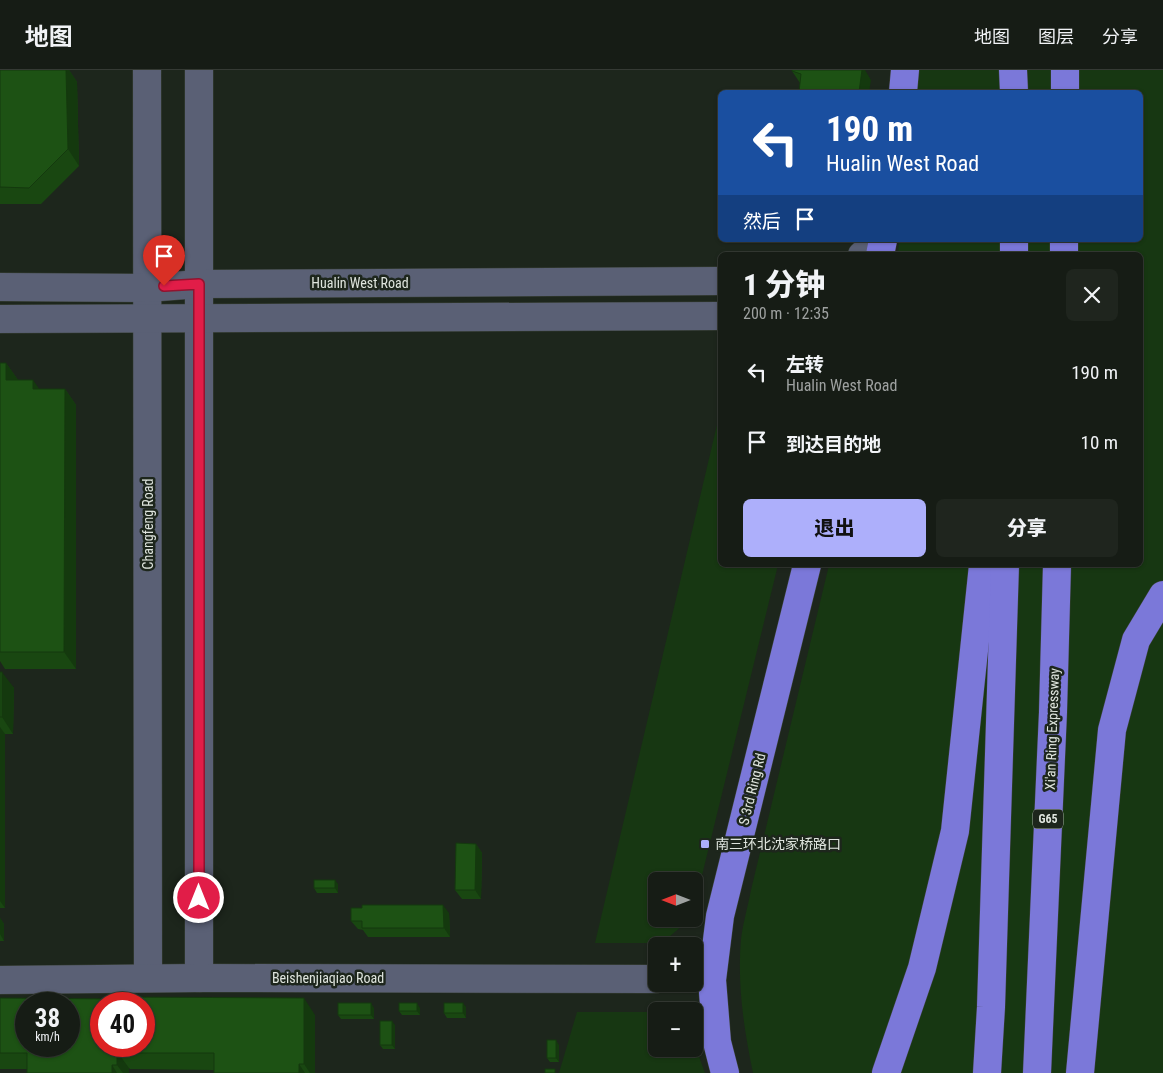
<!DOCTYPE html>
<html lang="zh">
<head>
<meta charset="utf-8">
<style>
  body { margin:0; font-family:"Roboto Condensed","Noto Sans SC",sans-serif; background:#1f251e; color:#f1f3f6; height:100vh; display:flex; flex-direction:column; font-size:19px; white-space:nowrap }
  * { box-sizing:border-box; margin:0 }
  p { font-size:16px; color:#9ea1a0 }
  .icon { flex:none; width:28px; height:28px; fill:none; stroke:currentColor; stroke-width:2; stroke-linecap:round; stroke-linejoin:round }
  .map { position:relative; flex:1; overflow:hidden }
  .panel { position:absolute; left:718px; top:182px; width:425px; height:315px; display:flex; flex-direction:column; background:#161c15; border-radius:8px; box-shadow:0 1px 4px #0004,0 0 0 1px #353a34 }
  .panel>* { flex:none }
  .banner { position:absolute; left:718px; top:20px; width:425px; height:152px; border-radius:8px; box-shadow:0 1px 4px #0004,0 0 0 1px #353a34; background:#1a4fa0; color:#fff; overflow:hidden }
  .needle { width:32px; rotate:270deg }
  .fabs { position:absolute; left:648px; top:802px; display:grid; gap:10px }
  .fabs a { display:grid; place-items:center; width:55px; height:55px; border-radius:8px; background:#161c15; box-shadow:0 1px 4px #0004,0 0 0 1px #353a34; font-size:25px }
  .speed { position:absolute; left:15px; top:922px; display:flex; gap:10px; font-size:25px; font-weight:700; text-align:center }
  .speed>* { display:grid; place-content:center; width:65px; height:65px; border-radius:50%; background:#161c15; box-shadow:0 1px 4px #0004,0 0 0 1px #353a34; line-height:1 }
  .speed small { font-size:12px; font-weight:400 }
  .speed .limit { border:8px solid #d22; background:#fff; color:#111 }
  .pin { position:absolute; display:grid; place-items:center; width:42px; height:42px; color:#fff; margin:-51px -21px; border-radius:50% 50% 50% 0; rotate:-45deg; box-shadow:0 0 5px #0007 }
  .pin .icon { rotate:45deg }
  .me { position:absolute; width:55px; margin:-28px; rotate:0deg; stroke-linejoin:round; filter:drop-shadow(0 0 4px #0008) }
  .turn { display:flex; align-items:center; gap:18px; height:105px; padding:0 25px; font-size:22px }
  .turn .icon { width:65px; height:65px; stroke-width:2.5 }
  .turn b { display:block; font-size:35px; line-height:42px }
  .then { display:flex; align-items:center; height:48px; padding:0 25px; background:#0003; gap:10px; font-size:19px }
  .round { display:grid; place-items:center; flex:none; width:52px; height:52px; border-radius:8px; background:#1f251e }
  .overview { display:flex; align-items:center; justify-content:space-between; height:85px; padding:0 25px }
  h1 { font-size:30px; font-weight:800; line-height:38px }
  .button { display:flex; gap:10px; margin-top:auto; padding:10px 25px }
  .button a { flex:1; height:58px; border-radius:8px; background:#adaffb; color:#111; font-size:20px; font-weight:800; line-height:58px; text-align:center }
  .button a+a { background:#1f251e; color:#f1f3f6 }
  ul { padding:0; list-style:none }
  li { display:flex; align-items:center; gap:15px; height:70px; padding:0 25px }
  li div { flex:1 }
  li b { display:block; font-size:19px }
  li em { font-style:normal }
  header { display:flex; align-items:center; gap:30px; box-sizing:border-box; height:70px; padding:0 25px; background:#161c15; border-bottom:1px solid #353a34 }
  header strong { font-size:24px }
  nav { display:flex; gap:28px; margin-inline-start:auto; font-size:18px }
  .map>svg:first-child { display:block }
</style>
</head>
<body>
<header>
<strong>地图</strong>
<nav><a>地图</a><a>图层</a><a>分享</a></nav>
</header>
<div class="map">
<svg width="1163" height="1003" viewBox="0 0 1163 1003">
  <rect width="100%" height="100%" fill="#1d261c"/>
  <!-- green -->
  <g fill="#173712">
    <path d="M917,0H1163V1003H753C744,960 737,914 741,869C743,853 748,836 751,820L829,495H1140V185H898L899,170H1140V22H915Z"/>
    <path d="M720,342V495H778L694,838V811H656V849H690L662,873H595Z"/>
    <path d="M577,942H656V979H694V973L705,1003H559Z"/>
  </g>
  <g fill="none" stroke-linecap="round" stroke-linejoin="round">
    <defs>
      <g id="secondary">
        <path d="M147,0L148,908"/>
        <path d="M199,0V908"/>
        <path d="M862,185L870,179L878,170"/>
        <path d="M0,217L147,218L199,214L720,211"/>
        <path d="M0,249L720,246"/>
        <path d="M0,910L199,908L656,909"/>
      </g>
      <g id="highway">
        <path d="M1013,0L1014,22"/>
        <path d="M1065,0V22"/>
        <path d="M903,22L905,0"/>
        <path d="M1014,170V185"/>
        <path d="M880,185L883,170"/>
        <path d="M1064,185V170"/>
        <path d="M725,1003L717,972L712,910L720,846L807,495"/>
        <path d="M886,1003L922,898L955,761L983,495"/>
        <path d="M987,1003L991,937L1005,495"/>
        <path d="M1037,1003L1053,642L1057,495"/>
        <path d="M1080,1003L1112,660L1136,570L1163,525"/>
      </g>
    </defs>
    <!-- secondary casing -->
    <use href="#secondary" stroke="#3b423a" stroke-width="29"/>
    <!-- highway casing -->
    <use href="#highway" stroke="#3b423a" stroke-width="29"/>
    <!-- secondary -->
    <use href="#secondary" stroke="#5a6075" stroke-width="28"/>
    <!-- highway -->
    <use href="#highway" stroke="#7b78d9" stroke-width="28"/>
  </g>
  <!-- wall -->
  <g fill="#194711">
    <path d="M0,0H69L77,12L79,96L41,134H0Z"/>
    <path d="M792,1L871,10L800,13Z"/>
    <path d="M0,293H6L18,310L39,319H65L76,335V599H5L0,591Z"/>
    <path d="M0,602L14,618L13,664H5V838H0Z"/>
    <path d="M476,774L482,783L481,829H462L455,820Z"/>
    <path d="M338,814V823H317L314,818Z"/>
    <path d="M449,843L450,867H368L363,860L358,859L351,851Z"/>
    <path d="M0,848L4,854V871H0Z"/>
    <path d="M0,928L118,930L315,945V1003H214V1000L130,999L129,998V1003H27V999H0Z"/>
    <path d="M466,937V948H447L444,943Z"/>
    <path d="M374,938V949H341L338,945Z"/>
    <path d="M420,938V945H402L399,941Z"/>
    <path d="M395,955V979H383L380,975Z"/>
    <path d="M559,975V992H550L547,988Z"/>
  </g>
  <!-- shaded-wall -->
  <g fill="#14390e">
    <path d="M66,0H69L77,12L79,96L68,79Z"/>
    <path d="M862,0H865L871,10L869,22H859Z"/>
    <path d="M6,293L18,310V327L6,310Z"/>
    <path d="M33,310L45,327L33,319Z"/>
    <path d="M65,319L76,335V599L64,582Z"/>
    <path d="M2,602L14,618L13,664L2,647Z"/>
    <path d="M0,657L5,664V838L0,831Z"/>
    <path d="M476,774L482,783L481,829L475,820Z"/>
    <path d="M335,810L338,814V823L335,818Z"/>
    <path d="M443,835L449,843L450,867L444,858Z"/>
    <path d="M0,848L4,854V871L0,864Z"/>
    <path d="M304,928L315,945V1003H310L304,994Z"/>
    <path d="M371,933L374,938V949L371,945Z"/>
    <path d="M417,933L420,938V945L417,941Z"/>
    <path d="M463,933L466,937V948L463,943Z"/>
    <path d="M392,951L395,955V979L392,975Z"/>
    <path d="M556,970L559,975V992L556,988Z"/>
    <path d="M117,976H129L118,983L129,998V1003H123L117,995Z"/>
    <path d="M299,994L305,1003H299Z"/>
    <path d="M112,995L117,1003H112Z"/>
  </g>
  <!-- building -->
  <g fill="#1d5214" stroke="#14390e" fill-rule="evenodd">
    <path d="M0,0H66L68,79L29,118L0,117Z"/>
    <path d="M792,0H862L859,22H799L801,4L792,1Z"/>
    <path d="M0,293H6V310H33V319H65L64,582H0Z"/>
    <rect x="0" y="602" width="2" height="45"/>
    <path d="M456,773L476,774L475,820H455Z"/>
    <rect x="314" y="810" width="21" height="8"/>
    <path d="M362,835H443L444,858H362V851H351V838H362Z"/>
    <path d="M118,927L304,928V994H299V1003H214V983H118V976H144V934H118Z"/>
    <path d="M0,928L117,929V934H101V976H117V995H112V1003H27V983H0ZM26,934H69V976H26Z"/>
    <rect x="338" y="933" width="33" height="12"/>
    <rect x="399" y="933" width="18" height="8"/>
    <rect x="444" y="933" width="19" height="10"/>
    <rect x="380" y="951" width="12" height="24"/>
    <rect x="547" y="970" width="9" height="18"/>
    <rect x="545" y="999" width="10" height="4"/>
  </g>
  <g fill="none" stroke-linecap="round" stroke-linejoin="round">
    <defs>
      <path id="route" d="M164,216L199,214V828"/>
    </defs>
    <!-- route casing -->
    <use href="#route" stroke="#92132f" stroke-width="12"/>
    <!-- route -->
    <use href="#route" stroke="#e11d48" stroke-width="9"/>
  </g>
  <!-- markers -->
  <rect fill="#adaffb" stroke="#1d261c" stroke-width="2" x="700" y="769" width="10" height="10" rx="2.5"/>
  <g text-anchor="middle" stroke-width="5" stroke-linejoin="round" paint-order="stroke">
    <!-- shield labels -->
    <rect fill="#1d261c" stroke="#a5aca4" stroke-width="1" x="1033" y="739.5" width="30" height="19" rx="4"/>
    <g font-size="12" font-weight="bold" fill="#dfe5de">
      <text x="1048" y="753">G65</text>
    </g>
    <!-- street labels -->
    <g font-size="14" fill="#dfe5de" stroke="#1d261c">
      <text x="360" y="218">Hualin West Road</text>
      <text transform="translate(148 454) rotate(-90)" y="5">Changfeng Road</text>
      <text transform="translate(1052 659) rotate(-88)" y="5">Xi'an Ring Expressway</text>
      <text transform="translate(752 719) rotate(-76)" y="5">S 3rd Ring Rd</text>
      <text x="328" y="913">Beishenjiaqiao Road</text>
    </g>
    <!-- poi labels -->
    <g font-size="14" fill="#dfe5de" stroke="#1d261c" text-anchor="start">
      <text x="715" y="779">南三环北沈家桥路口</text>
    </g>
  </g>
</svg>
<div class="fabs">
<a><svg class="needle" viewBox="-14 -14 28 28"><path d="M0-13l5 13h-10z" fill="#e53935"/><path d="M0 13l5-13h-10z" fill="#9ea1a0"/></svg></a>
<a>+</a>
<a>−</a>
</div>
<div class="speed"><div>38<small>km/h</small></div><div class="limit">40</div></div>
<div class="pin" style="left:164px;top:216px;background:#d93025"><svg class="icon" aria-label="arrive" viewBox="0 0 24 24"><path d="M6 21V4h12l-3 4 3 4H6"/></svg></div>
<svg class="me" style="left:199px;top:828px" viewBox="-20 -20 40 40"><circle r="17" fill="#e11d48" stroke="#fff" stroke-width="3"/><path d="M0-11L8 9 0 5-8 9z" fill="#fff"/></svg>
<div class="banner">
<div class="turn"><svg class="icon" aria-label="left" viewBox="0 0 24 24"><path d="M17 20v-9H6M10 6l-5 5 5 5"/></svg><div><b>190 m</b>Hualin West Road</div></div>
<div class="then">然后<svg class="icon" aria-label="arrive" viewBox="0 0 24 24"><path d="M6 21V4h12l-3 4 3 4H6"/></svg></div>
</div>
<section class="panel">
<div class="overview"><div><h1>1 分钟</h1><p>200 m · 12:35</p></div><a class="round"><svg class="icon" aria-label="close" viewBox="0 0 24 24"><path d="M6 6l12 12M18 6L6 18"/></svg></a></div>
<ul>
<li><svg class="icon" aria-label="left" viewBox="0 0 24 24"><path d="M17 20v-9H6M10 6l-5 5 5 5"/></svg><div><b>左转</b><p>Hualin West Road</p></div><em>190 m</em></li>
<li><svg class="icon" aria-label="arrive" viewBox="0 0 24 24"><path d="M6 21V4h12l-3 4 3 4H6"/></svg><div><b>到达目的地</b></div><em>10 m</em></li>
</ul>
<div class="button"><a>退出</a><a>分享</a></div>
</section>
</div>
</body>
</html>
